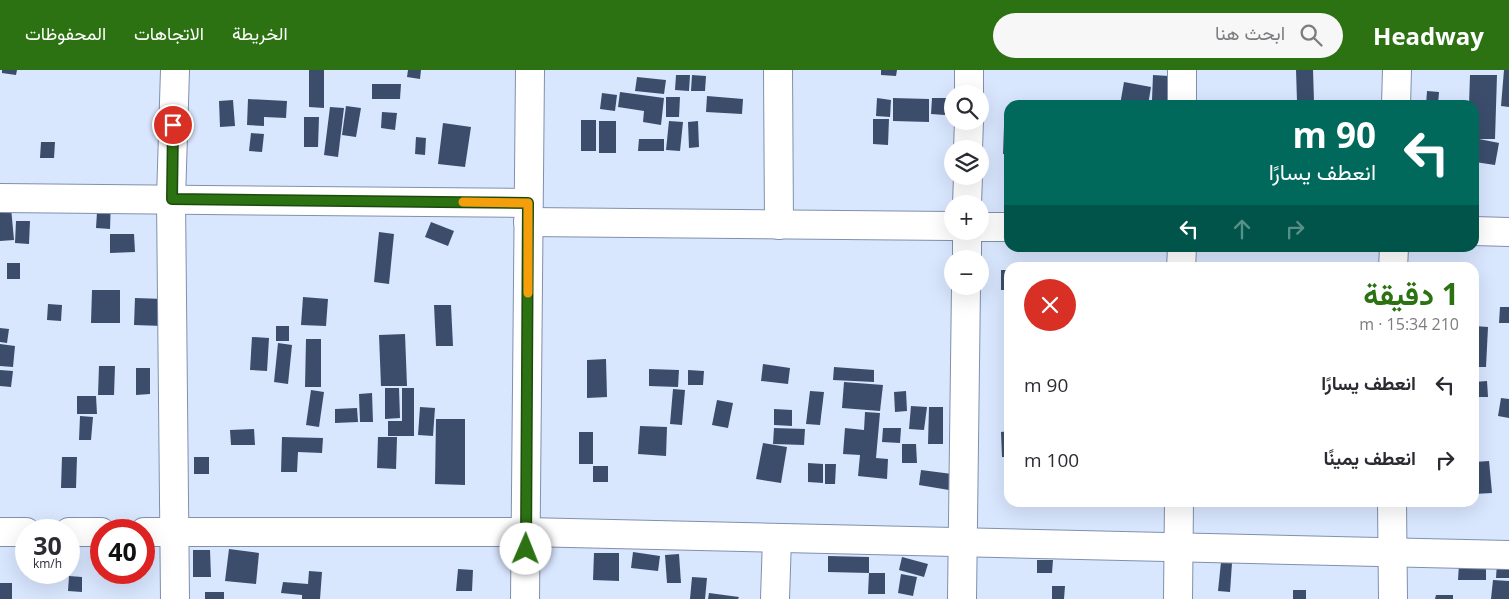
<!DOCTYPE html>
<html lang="ar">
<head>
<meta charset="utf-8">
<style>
  body { margin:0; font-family:"Open Sans",Vazirmatn,sans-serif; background:#f7f7f7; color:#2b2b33; direction:rtl; height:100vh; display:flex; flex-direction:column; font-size:19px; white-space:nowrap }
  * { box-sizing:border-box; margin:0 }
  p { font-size:16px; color:#7c7c81 }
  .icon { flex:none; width:28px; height:28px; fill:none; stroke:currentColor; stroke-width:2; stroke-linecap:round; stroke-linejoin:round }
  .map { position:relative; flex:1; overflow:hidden; direction:ltr }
  .panel { position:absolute; left:1004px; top:192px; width:475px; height:245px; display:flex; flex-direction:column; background:#fff; border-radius:15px; box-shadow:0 5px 20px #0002; direction:rtl }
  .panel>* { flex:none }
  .hud { position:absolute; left:1004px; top:30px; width:475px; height:152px; border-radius:15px; box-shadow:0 5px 20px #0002; direction:rtl; background:#00695c; color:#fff; overflow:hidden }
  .controls { position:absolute; left:944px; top:15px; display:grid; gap:10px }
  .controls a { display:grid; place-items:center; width:45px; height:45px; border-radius:50%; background:#fff; box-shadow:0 5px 20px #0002; font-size:25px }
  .speed { position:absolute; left:15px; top:449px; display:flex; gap:10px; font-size:25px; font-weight:700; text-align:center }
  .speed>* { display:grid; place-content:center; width:65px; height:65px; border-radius:50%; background:#fff; box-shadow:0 5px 20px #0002; line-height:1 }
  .speed small { font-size:12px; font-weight:400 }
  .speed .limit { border:8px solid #d22; background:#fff; color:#111 }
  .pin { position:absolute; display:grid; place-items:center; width:42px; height:42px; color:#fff; margin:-21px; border:2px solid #fff; border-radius:50%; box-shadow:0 1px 5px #0007 }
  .me { position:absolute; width:55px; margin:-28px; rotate:1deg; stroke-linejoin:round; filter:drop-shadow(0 0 4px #0008) }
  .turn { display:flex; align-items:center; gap:18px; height:105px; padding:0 20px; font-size:22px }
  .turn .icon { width:65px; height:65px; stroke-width:2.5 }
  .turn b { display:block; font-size:35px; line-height:42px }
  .lanes { display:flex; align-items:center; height:48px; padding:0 20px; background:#0003; justify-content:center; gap:25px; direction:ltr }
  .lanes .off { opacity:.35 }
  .round { display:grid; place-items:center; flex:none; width:52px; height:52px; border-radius:26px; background:#f7f7f7 }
  .head { display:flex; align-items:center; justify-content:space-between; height:85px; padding:0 20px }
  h1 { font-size:30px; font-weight:700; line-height:38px; color:#2c7213 }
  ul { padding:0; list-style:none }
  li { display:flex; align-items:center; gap:15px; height:75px; padding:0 20px }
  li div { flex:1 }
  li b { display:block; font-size:19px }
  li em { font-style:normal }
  header { display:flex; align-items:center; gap:30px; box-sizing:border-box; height:70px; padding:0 25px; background:#2c7213; color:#fff }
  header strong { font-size:24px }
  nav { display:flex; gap:28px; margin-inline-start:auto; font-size:18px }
  .search { width:350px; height:45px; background:#f7f7f7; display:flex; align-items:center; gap:12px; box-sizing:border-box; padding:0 18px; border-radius:28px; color:#7c7c81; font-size:19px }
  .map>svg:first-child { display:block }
</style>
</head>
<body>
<header>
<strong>Headway</strong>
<div class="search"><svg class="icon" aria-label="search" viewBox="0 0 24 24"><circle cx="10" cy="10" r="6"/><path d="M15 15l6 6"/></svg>ابحث هنا</div>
<nav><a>الخريطة</a><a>الاتجاهات</a><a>المحفوظات</a></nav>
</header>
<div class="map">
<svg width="1509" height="529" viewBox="0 0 1509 529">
  <rect width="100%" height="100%" fill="#d8e6fe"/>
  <!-- building -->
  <g fill="#3c4d6c">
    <path d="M2,0H17L16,5L2,3Z"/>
    <path d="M309,0H324V38L309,37Z"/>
    <path d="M408,0H421L420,9L407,7Z"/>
    <path d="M881,0H897L896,6L881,5Z"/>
    <path d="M1296,0H1313L1314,31L1297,32Z"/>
    <path d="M1504,0H1509V37L1501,36Z"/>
    <path d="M676,5H690L689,21L675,20Z"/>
    <path d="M692,5L706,6L705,21H691Z"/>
    <path d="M1153,5L1169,6L1168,31L1152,30Z"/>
    <path d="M1470,5H1497L1495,69H1474V35H1469Z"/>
    <path d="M637,7L666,10L664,24L635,21Z"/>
    <path d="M1124,12L1151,17L1148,35H1120Z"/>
    <path d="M372,14H401L400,29H372Z"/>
    <path d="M1427,21L1439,22L1438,35H1426Z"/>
    <path d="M620,22L664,28L661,55L643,52L644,41L618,37Z"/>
    <path d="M602,23L617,25L615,41L600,39Z"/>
    <path d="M707,26L743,29L742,44L706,42Z"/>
    <path d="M666,27H680L679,47H666Z"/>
    <path d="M877,28L891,30L890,47L876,46Z"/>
    <path d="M893,28L929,29V52L893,51Z"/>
    <path d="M932,28H946L945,45L931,44Z"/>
    <path d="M248,29L287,31L286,48L264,47V56L247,55Z"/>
    <path d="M233,30L235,56L220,57L219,31Z"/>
    <rect x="1340" y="33" width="32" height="2"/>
    <path d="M346,36L361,38L356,67L342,65Z"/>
    <path d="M330,37L344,38L338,87L324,85Z"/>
    <path d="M382,42L397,43L395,60L381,58Z"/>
    <path d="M304,47H319L318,77H304Z"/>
    <path d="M873,49H889L888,75L873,74Z"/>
    <rect x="581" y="50" width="15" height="31"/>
    <rect x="599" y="51" width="17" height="32"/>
    <path d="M669,51L683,52L680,81L666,80Z"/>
    <path d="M698,51L699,77L689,78L688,52Z"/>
    <path d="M443,53L471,57L465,97L438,94Z"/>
    <path d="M1004,56H1009V84H1003Z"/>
    <path d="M251,63L264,64L262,82L249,81Z"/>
    <path d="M416,67L426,68L425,85L415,84Z"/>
    <path d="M639,69H664V81H638Z"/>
    <path d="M1479,69L1499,73L1495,95L1475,92Z"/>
    <path d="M41,72H55L54,88H40Z"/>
    <path d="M0,127H10L14,170L0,171Z"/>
    <path d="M98,127H111L110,159L96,158Z"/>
    <path d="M16,151H30L29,174L15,173Z"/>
    <path d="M431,152L454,161L448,176L425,167Z"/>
    <path d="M379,162L394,164L389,214L374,212Z"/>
    <path d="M110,164H134L135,182L110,183Z"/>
    <rect x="7" y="193" width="13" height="16"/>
    <rect x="1001" y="200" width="8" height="20"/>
    <path d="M92,220H120V253H91Z"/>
    <path d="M303,227L328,229L326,256L301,255Z"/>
    <path d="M135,228L164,229L163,256L134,255Z"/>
    <path d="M48,234L62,235L61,251L47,250Z"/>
    <path d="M434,235H451L453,276H436Z"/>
    <path d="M1500,237H1509V253H1499Z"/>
    <rect x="276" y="256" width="13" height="15"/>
    <path d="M1474,256L1488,257L1486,297H1474Z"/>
    <path d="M0,258L9,259L7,273L0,272Z"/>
    <path d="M405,264L407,316H381L379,265Z"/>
    <path d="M252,267L269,268L267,301L250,300Z"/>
    <path d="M306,269H321V317H305Z"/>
    <path d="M278,273L292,275L288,314L274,312Z"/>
    <path d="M0,274L15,276L13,297L0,296Z"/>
    <path d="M606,289L607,327L587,328V290Z"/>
    <path d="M763,294L790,298L788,314L761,311Z"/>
    <path d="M99,296H115L114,325H98Z"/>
    <path d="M834,297L874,300V312L833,310Z"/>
    <path d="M136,298H150V324L136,325Z"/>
    <path d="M649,299L679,300L678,317L649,316Z"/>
    <path d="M0,300L13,301L11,317L0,316Z"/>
    <path d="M688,300L704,301L703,315H688Z"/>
    <path d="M1487,311L1488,327H1474V312Z"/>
    <path d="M844,312L883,315L880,341L842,338Z"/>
    <path d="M385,318H399L400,348L385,349Z"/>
    <path d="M402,318H414V366H388V351H402Z"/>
    <path d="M673,319L685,320L682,355L670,354Z"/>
    <path d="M311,320L324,322L319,357L306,355Z"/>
    <path d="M810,321L824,322L820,355L806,354Z"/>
    <path d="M906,321L907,341L895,342L894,322Z"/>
    <path d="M372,323L373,352H360L359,324Z"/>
    <path d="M77,326H96L97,344H77Z"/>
    <path d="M1501,328L1509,329V348L1498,346Z"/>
    <path d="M717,330L733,333L728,358L712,355Z"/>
    <path d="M911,336L927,337L924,360L909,359Z"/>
    <path d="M420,337L435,338L433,366L418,365Z"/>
    <path d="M929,337H943V374H928Z"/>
    <path d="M357,338L358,352L335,353V339Z"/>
    <path d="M774,339L792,340V356L774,355Z"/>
    <path d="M865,342L880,343L876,388L888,389L887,409L858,406L860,385L843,384L845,358L864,360Z"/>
    <path d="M80,346L93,347L91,370H79Z"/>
    <path d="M436,349H465V415L435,414Z"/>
    <path d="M640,356L667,357L666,386L638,384Z"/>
    <path d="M774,358L805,359L804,375L773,374Z"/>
    <path d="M883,358H901L900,373L882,372Z"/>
    <path d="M254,359L255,375H231L230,360Z"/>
    <path d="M1009,361V387H1002L1001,362Z"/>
    <rect x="579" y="362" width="14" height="32"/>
    <path d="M282,367L323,368L322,383L298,382L297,402H281Z"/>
    <path d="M378,367H397L396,399L377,398Z"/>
    <path d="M763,373L787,377L781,413L756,409Z"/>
    <path d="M902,374H916L917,393H902Z"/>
    <path d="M62,387H77L76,418H61Z"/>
    <rect x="194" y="387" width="15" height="17"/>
    <path d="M1489,391L1492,423L1474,424V392Z"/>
    <path d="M808,393L823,394V413L808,412Z"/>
    <path d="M825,394H836L835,414H825Z"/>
    <rect x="593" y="396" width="15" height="16"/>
    <path d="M921,400L952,404L949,420L919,415Z"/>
    <rect x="21" y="476" width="5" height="18"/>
    <path d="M229,479L259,483L256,514L225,511Z"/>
    <path d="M193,480H210L211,507H193Z"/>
    <path d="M144,482L150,483L146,503H144Z"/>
    <path d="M633,482L660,486L658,501L631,498Z"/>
    <path d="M594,483H619V511L593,510Z"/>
    <path d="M679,484L681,513H667L665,485Z"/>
    <path d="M828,486L869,487V503L828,502Z"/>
    <path d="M902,487L928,494L924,507L899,500Z"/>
    <path d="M1037,490H1053L1052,503H1037Z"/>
    <path d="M1221,492L1232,493L1230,522L1218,521Z"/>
    <path d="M1497,493H1509V508H1496Z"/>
    <path d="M1459,494L1486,495V510H1458Z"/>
    <path d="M458,499L473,500L472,521H456Z"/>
    <path d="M309,501L322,502L320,529H302V525L281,523L283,512L308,514Z"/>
    <path d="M869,503H885V524H868Z"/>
    <path d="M901,504L917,507L913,526L898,523Z"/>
    <path d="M69,506L82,507V522L68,521Z"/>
    <path d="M692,507L707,508L705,529H690Z"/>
    <path d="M1493,510L1509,511V529H1491Z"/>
    <rect x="0" y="513" width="12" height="16"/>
    <path d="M1052,516H1065L1064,529H1052Z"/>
    <rect x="1293" y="520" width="13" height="9"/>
    <rect x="205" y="522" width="19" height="7"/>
    <path d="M709,523L739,527L738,529H708Z"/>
    <path d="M1436,525H1453V529H1435Z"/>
  </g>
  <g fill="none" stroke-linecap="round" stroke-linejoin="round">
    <defs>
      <g id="street">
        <path d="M175,0L171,129L175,529"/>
        <path d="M778,0L779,155"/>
        <path d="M969,24V0"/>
        <path d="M1182,35V0"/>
        <path d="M1396,35L1397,0"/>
        <path d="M968,79L969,51"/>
        <path d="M0,128L528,133"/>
        <path d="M967,134L968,106"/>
        <path d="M967,189V161"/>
        <path d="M1181,198L1182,178"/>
        <path d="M1393,198L1394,178"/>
        <path d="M1392,432L1393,529"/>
        <path d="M0,462H26"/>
        <path d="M69,462H101"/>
        <path d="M144,462H526L1509,485"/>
        <path d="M775,529L777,468"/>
        <path d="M962,529L966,216"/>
        <path d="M1178,529L1179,432"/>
      </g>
      <g id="secondary">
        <path d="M528,152L952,156"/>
        <path d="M980,157H1009"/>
        <path d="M1474,161L1509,162"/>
        <path d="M525,529L530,0"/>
      </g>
    </defs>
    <!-- street casing -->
    <use href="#street" stroke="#8090ac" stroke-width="30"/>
    <!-- secondary casing -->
    <use href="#secondary" stroke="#8090ac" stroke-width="30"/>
    <!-- street -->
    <use href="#street" stroke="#fff" stroke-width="28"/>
    <!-- secondary -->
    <use href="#secondary" stroke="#fff" stroke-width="28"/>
  </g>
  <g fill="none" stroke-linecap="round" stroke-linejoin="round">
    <defs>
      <path id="route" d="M173,55L172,129L528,133L526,479"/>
    </defs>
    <!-- route casing -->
    <use href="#route" stroke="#1d4a0c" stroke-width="12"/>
    <!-- route -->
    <use href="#route" stroke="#2c7213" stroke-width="9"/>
    <!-- slow -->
    <path stroke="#f59e0b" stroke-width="9" d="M463,132L528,133V223"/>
  </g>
</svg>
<div class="controls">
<a><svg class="icon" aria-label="search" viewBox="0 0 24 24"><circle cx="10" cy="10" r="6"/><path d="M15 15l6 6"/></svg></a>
<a><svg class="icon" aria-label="layers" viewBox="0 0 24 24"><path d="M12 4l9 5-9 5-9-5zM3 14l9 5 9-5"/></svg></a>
<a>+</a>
<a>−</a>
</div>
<div class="speed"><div>30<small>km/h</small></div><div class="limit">40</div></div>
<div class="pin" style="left:173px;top:55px;background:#d93025"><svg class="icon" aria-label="arrive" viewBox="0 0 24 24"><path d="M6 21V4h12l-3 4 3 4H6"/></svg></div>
<svg class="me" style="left:526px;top:479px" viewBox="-20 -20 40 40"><circle r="19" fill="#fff"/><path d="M0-13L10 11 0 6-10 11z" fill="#2c7213"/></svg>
<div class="hud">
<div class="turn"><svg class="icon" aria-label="left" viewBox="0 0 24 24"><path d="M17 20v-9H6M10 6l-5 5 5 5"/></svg><div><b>90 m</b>انعطف يسارًا</div></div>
<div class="lanes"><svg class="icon" aria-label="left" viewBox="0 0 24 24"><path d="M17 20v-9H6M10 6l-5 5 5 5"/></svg><svg class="icon off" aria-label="ahead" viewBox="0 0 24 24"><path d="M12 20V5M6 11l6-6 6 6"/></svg><svg class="icon off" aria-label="right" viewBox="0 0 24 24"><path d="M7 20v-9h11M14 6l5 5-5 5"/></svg></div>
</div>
<section class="panel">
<div class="head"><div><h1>1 دقيقة</h1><p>210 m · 15:34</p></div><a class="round" style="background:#d93025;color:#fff"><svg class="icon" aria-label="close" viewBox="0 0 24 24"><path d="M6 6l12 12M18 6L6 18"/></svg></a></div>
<ul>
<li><svg class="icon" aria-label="left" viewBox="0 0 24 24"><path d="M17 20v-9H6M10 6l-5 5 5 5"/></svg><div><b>انعطف يسارًا</b></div><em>90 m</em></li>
<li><svg class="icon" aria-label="right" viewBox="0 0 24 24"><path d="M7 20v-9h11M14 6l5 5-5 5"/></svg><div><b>انعطف يمينًا</b></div><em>100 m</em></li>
</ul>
</section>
</div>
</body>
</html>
